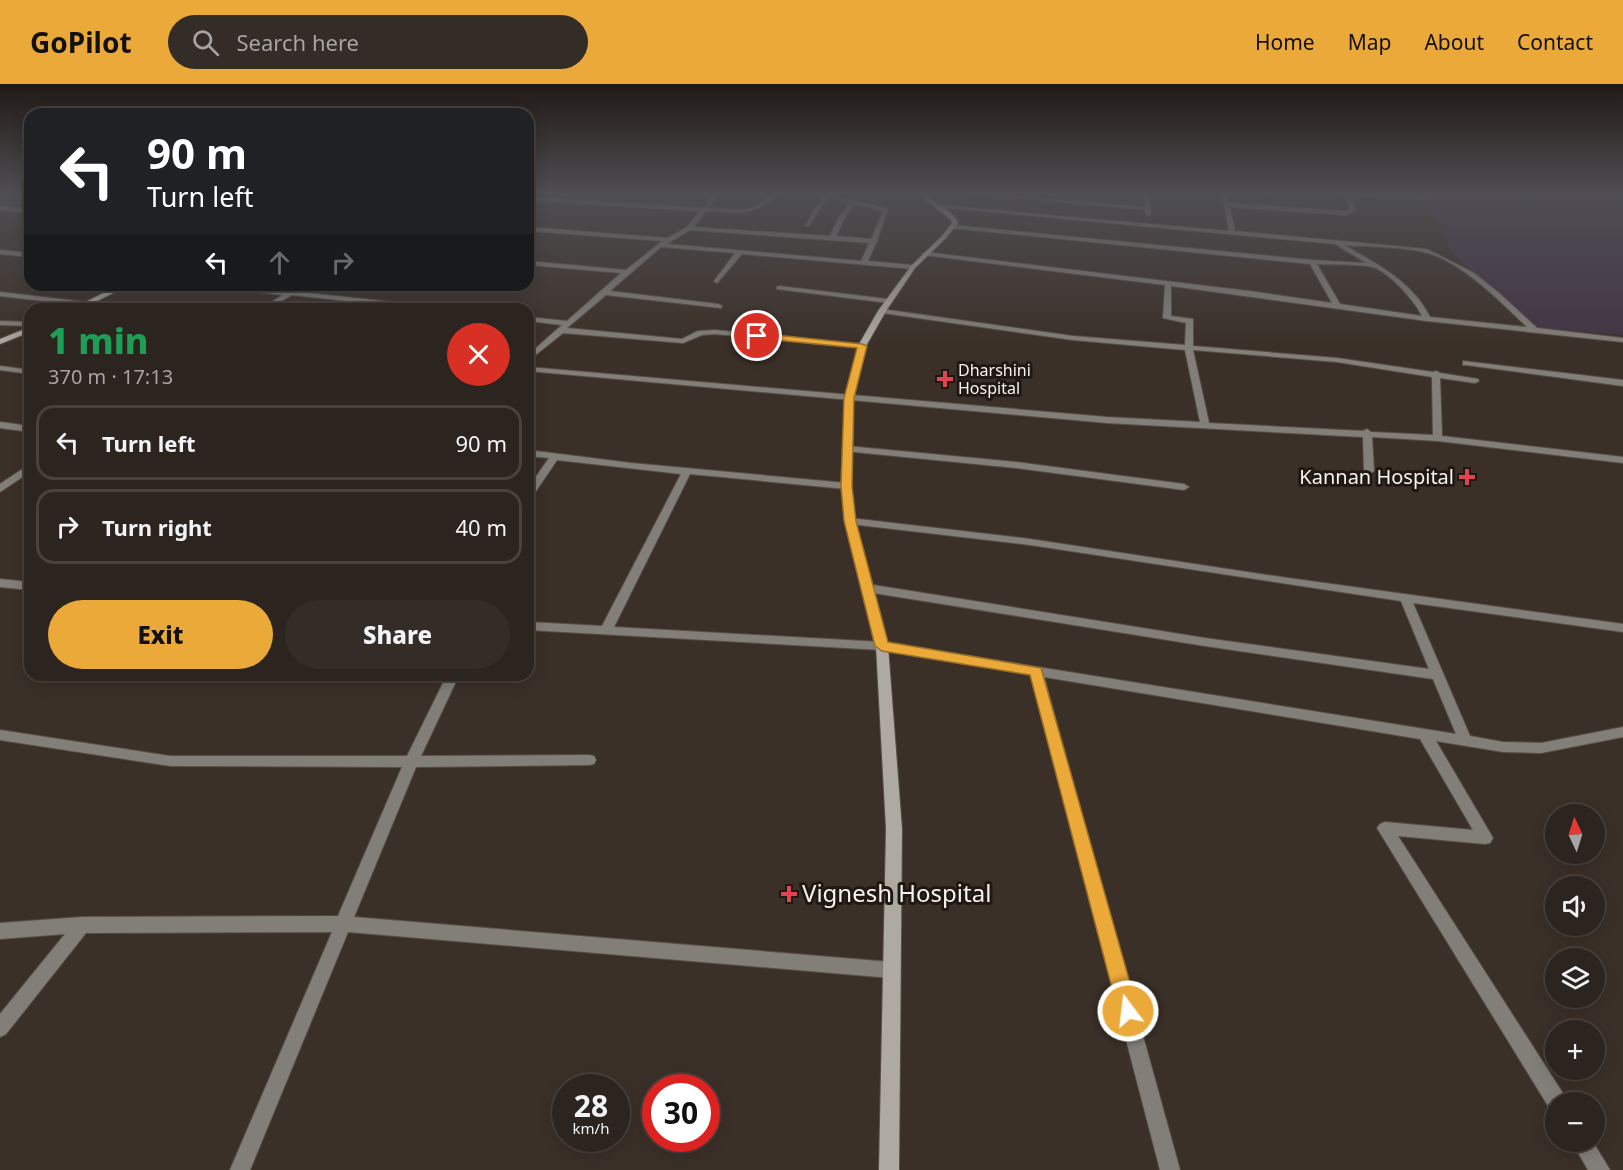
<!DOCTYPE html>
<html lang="en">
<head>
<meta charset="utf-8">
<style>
  body { margin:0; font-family:"Noto Sans",sans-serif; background:#342c27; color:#f1f3f6; height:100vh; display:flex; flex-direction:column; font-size:22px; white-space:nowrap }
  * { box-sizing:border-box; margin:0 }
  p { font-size:20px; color:#a6a4a4 }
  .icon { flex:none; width:33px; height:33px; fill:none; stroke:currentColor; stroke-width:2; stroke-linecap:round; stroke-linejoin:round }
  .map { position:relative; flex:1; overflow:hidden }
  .side { position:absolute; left:24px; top:219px; width:510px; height:378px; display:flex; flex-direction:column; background:#2c241e; border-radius:18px; box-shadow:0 3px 15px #0003,0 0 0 2px #48413c }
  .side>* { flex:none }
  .banner { position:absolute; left:24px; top:24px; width:510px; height:183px; border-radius:18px; box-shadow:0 3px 15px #0003,0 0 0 2px #48413c; background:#202124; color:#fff; overflow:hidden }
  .needle { width:39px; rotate:356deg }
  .buttons { position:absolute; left:1545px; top:720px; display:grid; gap:12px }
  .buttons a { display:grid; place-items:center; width:60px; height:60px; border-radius:50%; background:#2c241e; box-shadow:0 3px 15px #0003,0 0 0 2px #48413c; font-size:30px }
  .speed { position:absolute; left:552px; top:990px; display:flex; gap:12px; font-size:30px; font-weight:700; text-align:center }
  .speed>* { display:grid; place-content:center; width:78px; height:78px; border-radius:50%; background:#2c241e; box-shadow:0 3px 15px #0003,0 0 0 2px #48413c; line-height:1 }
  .speed small { font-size:15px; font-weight:400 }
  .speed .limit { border:9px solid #d22; background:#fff; color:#111 }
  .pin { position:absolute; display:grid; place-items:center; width:51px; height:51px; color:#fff; margin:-26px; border:3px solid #fff; border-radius:50%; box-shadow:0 2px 6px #0007 }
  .me { position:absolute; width:66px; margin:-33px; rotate:345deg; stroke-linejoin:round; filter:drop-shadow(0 0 4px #0008) }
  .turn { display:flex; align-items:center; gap:21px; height:126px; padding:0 24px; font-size:27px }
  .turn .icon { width:78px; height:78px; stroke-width:2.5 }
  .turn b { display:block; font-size:42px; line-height:51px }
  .lanes { display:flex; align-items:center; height:57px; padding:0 24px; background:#0003; justify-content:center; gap:30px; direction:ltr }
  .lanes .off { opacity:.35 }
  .round { display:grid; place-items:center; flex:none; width:63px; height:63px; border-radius:32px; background:#342c27 }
  .overview { display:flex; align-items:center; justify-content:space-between; height:102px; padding:0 24px }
  h1 { font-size:36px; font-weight:800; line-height:45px; color:#1e9e55 }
  .primary-button { display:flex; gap:12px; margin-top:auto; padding:12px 24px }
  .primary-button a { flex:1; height:69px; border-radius:36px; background:#eba93a; color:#111; font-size:24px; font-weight:800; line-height:69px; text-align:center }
  .primary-button a+a { background:#342c27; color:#f1f3f6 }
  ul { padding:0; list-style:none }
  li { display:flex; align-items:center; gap:18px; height:75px; margin:0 12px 9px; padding:0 12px; border:3px solid #48413c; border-radius:18px }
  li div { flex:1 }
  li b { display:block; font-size:22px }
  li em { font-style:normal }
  header { display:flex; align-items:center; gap:36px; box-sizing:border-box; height:84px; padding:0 30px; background:#eba93a; color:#111 }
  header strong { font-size:28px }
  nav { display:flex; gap:33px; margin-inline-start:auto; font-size:21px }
  .search { width:420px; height:54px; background:#342c27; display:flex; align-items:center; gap:15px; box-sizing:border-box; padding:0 21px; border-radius:33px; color:#a6a4a4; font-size:22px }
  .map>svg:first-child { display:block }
</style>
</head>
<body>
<header>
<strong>GoPilot</strong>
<div class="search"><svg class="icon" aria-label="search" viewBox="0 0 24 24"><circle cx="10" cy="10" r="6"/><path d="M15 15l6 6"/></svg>Search here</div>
<nav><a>Home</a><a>Map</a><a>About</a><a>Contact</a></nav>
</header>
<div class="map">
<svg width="1623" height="1086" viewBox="0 0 1623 1086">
  <rect width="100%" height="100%" fill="#3b3028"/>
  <!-- education -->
  <path fill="#413544" d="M1424,109H1623V251L1536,244L1452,169Z"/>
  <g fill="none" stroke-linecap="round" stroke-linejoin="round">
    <defs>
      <g id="street">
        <path d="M715,109H721L708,124L743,126L758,122L773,109H779C755,133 738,129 706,127L693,143L830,152L839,133L850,118L828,113L809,142H805L823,111L818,109H825L888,125L877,157L868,177L913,181L916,183L913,185L742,170L717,199L714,197L735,169L661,163L610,207L718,220L722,222L721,224L606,211L567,244L682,255L698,247L715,246L862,260H865V264L715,250L702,251L683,259L563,249L528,277V271L562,241L528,237V233L567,237L621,189L528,181V177L626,186L662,157L528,147V143L667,154L687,143L700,127L528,117V113L703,124ZM855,120L883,127L871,155L836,152L845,133ZM690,146L869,159L861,177L667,160Z"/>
        <path d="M965,109H982L1145,123L1144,109H1149L1151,131L1146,132L1145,126Z"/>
        <path d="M1222,109H1226L1229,119L1345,127L1350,126L1345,111L1342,109L1420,112L1427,111L1426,109H1430L1432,113L1420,116L1350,111L1356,127L1345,131L1230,123L1235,147L1427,165L1474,189L1499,209L1537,244L1623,254V258L1427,237L1171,202V232L1193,235V262L1337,274L1433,288L1436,287L1440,289L1478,295L1479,297L1475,299L1440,294L1442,352L1623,373V379L1438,357L1372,353L1374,387L1369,390L1364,387L1363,353L1107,339L528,287V283L1107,333L1200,338L1185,266L1073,256L882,229L878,227L882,225L1073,252L1185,261L1186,239L1163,234L1165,201L923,171L922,170L925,168L1249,207L1332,219L1310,180L950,144L952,141L1312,176L1366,179L1335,160L936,123L939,121L1229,147ZM1344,161C1369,163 1397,162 1423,168C1459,175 1501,218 1527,243L1430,233C1412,197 1377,180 1344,161ZM1317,180C1329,181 1362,180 1373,183C1390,189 1414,216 1422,232L1340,220ZM1193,266L1337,278L1432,293L1433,351L1371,348L1367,345L1363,347L1209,339Z"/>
        <path d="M0,122L30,125V129L0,126Z"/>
        <path d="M0,166L30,169V173L0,170Z"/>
        <path d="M209,201C235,201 260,206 286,207C294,207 300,201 308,201L298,208L440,223L444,225H419L292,211L268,225H259L283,211L212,203Z"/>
        <path d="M779,202L888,215L892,217L888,219L777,205V203Z"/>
        <path d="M0,208L86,218L90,220L86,222L0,212Z"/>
        <path d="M0,237L30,238V242L0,241Z"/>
        <path d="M1463,277L1623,296V302L1466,281H1463Z"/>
        <path d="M0,282L30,286V290L0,286Z"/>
        <path d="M0,338L30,342V348L0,344Z"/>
        <path d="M847,362L1016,378L1184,400L1189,403L1184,406L1016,384L844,367L842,365Z"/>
        <path d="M528,366L631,379L846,399L851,402L846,405L690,390L614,543L882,558L1456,650L1433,595L1205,562L867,508L861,504L867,500L1205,554L1429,585L1401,517L1030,461L850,440L845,437L850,434L1030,455L1281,493L1623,540V548L1413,519L1470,652L1503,658L1541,659L1623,643V653L1541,669L1503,668L1436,657L1493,754L1490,759L1485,760L1398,752L1564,1011L1566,1018H1556V1027L1550,1025L1377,744L1380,740L1385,738L1473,746L1420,655L1044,593L1180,1086H1160L1031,591L882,566L528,546V538L602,542L681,390L557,376L532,413L528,414V404L549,374L528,372Z"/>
        <path d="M30,380V388L0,408V400Z"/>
        <path d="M0,495L30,498V506L0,503Z"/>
        <path d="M447,591H459L421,672L589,671L594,672L596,676L594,680L589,681L416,683L354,833L891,878L897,880L900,886L897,892L891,894L348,848L250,1086H230L332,848L86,849L6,950L0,953V930L65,850L0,855V839L82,833L338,832L402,683L170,682L0,656V646L170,672H407Z"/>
        <path d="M1572,1058H1593L1610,1086H1588Z"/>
      </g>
      <g id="secondary">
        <path d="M923,109H928C935,122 953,125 958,139L946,154L915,184L886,227L866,262L853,314L851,402L855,437L888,562L902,745L899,1086H879L886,745L876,562L845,437L841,402L845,314L858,262L878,227L911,182L942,152L952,139L951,136L927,117Z"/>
        <path d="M120,201H129L81,225H71Z"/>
        <path d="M30,243V248L0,260V255Z"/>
      </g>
    </defs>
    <!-- street casing -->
    <use href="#street" stroke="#594f47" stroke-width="2"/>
    <!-- secondary casing -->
    <use href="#secondary" stroke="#594f47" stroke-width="2"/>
    <!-- street -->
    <use href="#street" fill="#827f79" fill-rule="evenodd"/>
    <!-- secondary -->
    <use href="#secondary" fill="#aeaaa1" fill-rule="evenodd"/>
  </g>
  <!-- sky -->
  <linearGradient id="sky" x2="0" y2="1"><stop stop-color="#201a16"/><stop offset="0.42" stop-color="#4f4e53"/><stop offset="1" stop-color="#4f4e53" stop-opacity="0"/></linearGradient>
  <rect width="1623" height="261" fill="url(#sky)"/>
  <!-- route -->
  <path fill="#eba93a" stroke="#996e26" stroke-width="1.5" d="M757,249L862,260L867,262L854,314L852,402L856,437L888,558L1041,584L1138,927L1135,934L1128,937L1121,934L1118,927L1030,591L882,567L875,562L844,437L841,402L844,314L857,264L754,254L753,252Z"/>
  <!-- markers -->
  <g fill="#e0444e" stroke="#1e1915" stroke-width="2">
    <path d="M942 286h6v6h6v6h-6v6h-6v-6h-6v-6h6z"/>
    <path d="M1464 384h6v6h6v6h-6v6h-6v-6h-6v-6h6z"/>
    <path d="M786 801h6v6h6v6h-6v6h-6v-6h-6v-6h6z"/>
  </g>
  <g text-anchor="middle" stroke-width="6" stroke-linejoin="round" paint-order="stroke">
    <!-- far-poi labels -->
    <g font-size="16" fill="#f8f1ec" stroke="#1e1915" text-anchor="start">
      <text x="958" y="292">Dharshini<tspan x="958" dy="18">Hospital</tspan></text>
    </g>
    <!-- poi labels -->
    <g font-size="20" fill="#f8f1ec" stroke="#1e1915" text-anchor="end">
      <text x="1454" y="400">Kannan Hospital</text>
    </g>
    <!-- near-poi labels -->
    <g font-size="24" fill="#f8f1ec" stroke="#1e1915" text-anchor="start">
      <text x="802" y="818">Vignesh Hospital</text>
    </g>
  </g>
</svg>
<div class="buttons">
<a><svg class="needle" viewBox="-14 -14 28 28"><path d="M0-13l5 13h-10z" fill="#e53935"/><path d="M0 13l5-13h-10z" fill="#a6a4a4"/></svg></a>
<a><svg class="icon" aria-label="sound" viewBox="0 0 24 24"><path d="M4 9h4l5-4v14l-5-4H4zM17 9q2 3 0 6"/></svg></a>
<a><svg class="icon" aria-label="layers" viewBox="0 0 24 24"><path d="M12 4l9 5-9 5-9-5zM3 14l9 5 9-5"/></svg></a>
<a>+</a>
<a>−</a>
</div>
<div class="speed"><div>28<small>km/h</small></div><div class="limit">30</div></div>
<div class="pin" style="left:757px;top:252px;background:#d93025"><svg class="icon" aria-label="arrive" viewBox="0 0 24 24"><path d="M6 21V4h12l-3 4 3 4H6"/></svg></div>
<svg class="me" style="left:1128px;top:927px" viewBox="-20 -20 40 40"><circle r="17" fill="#eba93a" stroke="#fff" stroke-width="3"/><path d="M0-11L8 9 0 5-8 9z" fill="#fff"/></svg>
<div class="banner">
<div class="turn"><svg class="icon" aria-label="left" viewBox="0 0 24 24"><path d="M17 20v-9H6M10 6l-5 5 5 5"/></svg><div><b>90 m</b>Turn left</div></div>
<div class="lanes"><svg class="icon" aria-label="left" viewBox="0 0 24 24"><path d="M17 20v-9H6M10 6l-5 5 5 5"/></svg><svg class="icon off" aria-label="ahead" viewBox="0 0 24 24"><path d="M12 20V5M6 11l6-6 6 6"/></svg><svg class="icon off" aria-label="right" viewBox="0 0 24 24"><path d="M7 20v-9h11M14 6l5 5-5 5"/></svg></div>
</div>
<section class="side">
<div class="overview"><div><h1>1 min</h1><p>370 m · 17:13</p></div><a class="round" style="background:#d93025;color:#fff"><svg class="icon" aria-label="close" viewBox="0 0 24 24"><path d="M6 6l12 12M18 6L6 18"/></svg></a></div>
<ul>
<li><svg class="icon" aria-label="left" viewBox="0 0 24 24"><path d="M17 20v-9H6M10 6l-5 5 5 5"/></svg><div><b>Turn left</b></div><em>90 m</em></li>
<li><svg class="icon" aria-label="right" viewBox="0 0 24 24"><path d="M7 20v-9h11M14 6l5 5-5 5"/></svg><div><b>Turn right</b></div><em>40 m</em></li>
</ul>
<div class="primary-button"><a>Exit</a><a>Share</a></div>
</section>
</div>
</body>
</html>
